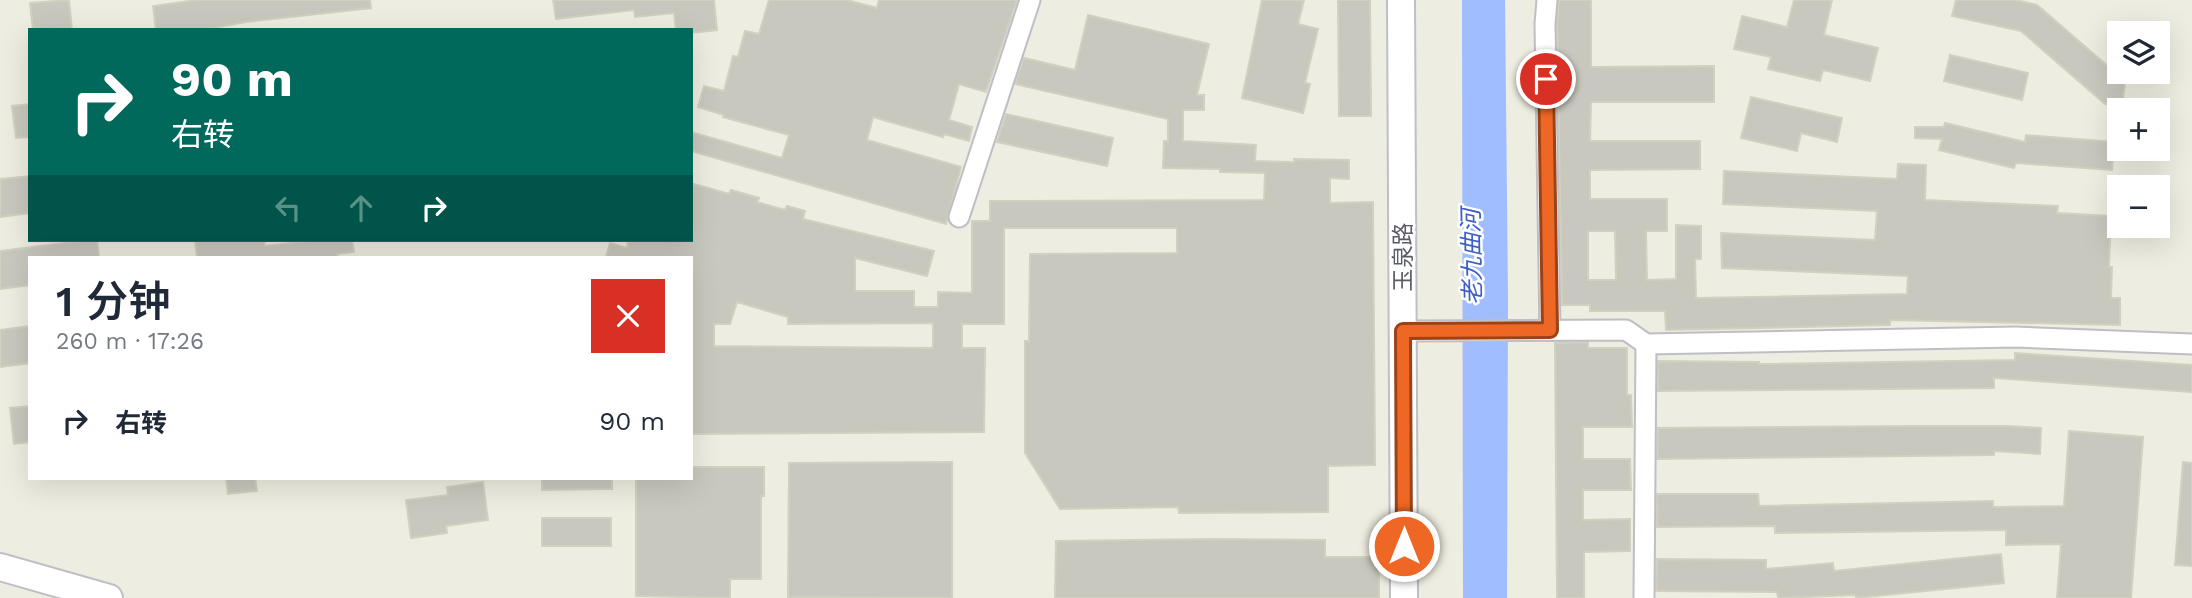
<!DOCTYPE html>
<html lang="zh">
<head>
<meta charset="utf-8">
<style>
  body { margin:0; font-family:"Work Sans","Noto Sans SC",sans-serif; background:#f6f6f7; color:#1f2937; height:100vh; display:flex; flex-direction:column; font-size:26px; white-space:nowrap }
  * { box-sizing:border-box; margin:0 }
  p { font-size:23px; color:#747a83 }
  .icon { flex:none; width:38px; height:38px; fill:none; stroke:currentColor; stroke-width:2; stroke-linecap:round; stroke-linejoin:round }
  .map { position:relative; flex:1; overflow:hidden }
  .panel { position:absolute; left:28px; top:256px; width:665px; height:224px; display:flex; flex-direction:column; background:#fff; border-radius:0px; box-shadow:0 7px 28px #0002 }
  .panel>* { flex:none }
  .hud { position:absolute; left:28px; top:28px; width:665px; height:214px; border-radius:0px; box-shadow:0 7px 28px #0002; background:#00695c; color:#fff; overflow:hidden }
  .tools { position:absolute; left:2107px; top:21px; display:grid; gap:14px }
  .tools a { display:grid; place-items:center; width:63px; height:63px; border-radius:0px; background:#fff; box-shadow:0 7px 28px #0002; font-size:35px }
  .pin { position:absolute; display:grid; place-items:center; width:60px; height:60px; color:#fff; margin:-30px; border:4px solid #fff; border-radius:50%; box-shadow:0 2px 7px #0007 }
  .me { position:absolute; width:77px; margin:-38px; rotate:0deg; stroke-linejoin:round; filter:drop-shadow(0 0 5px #0008) }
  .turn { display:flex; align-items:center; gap:24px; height:147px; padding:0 28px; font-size:32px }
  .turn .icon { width:91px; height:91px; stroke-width:2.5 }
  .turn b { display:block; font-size:49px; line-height:60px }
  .lanes { display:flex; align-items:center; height:66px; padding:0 28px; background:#0003; justify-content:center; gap:35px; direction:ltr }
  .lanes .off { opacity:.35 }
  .round { display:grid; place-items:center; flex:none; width:74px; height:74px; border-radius:0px; background:#f6f6f7 }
  .overview { display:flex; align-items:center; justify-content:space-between; height:119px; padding:0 28px }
  h1 { font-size:42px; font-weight:600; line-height:52px }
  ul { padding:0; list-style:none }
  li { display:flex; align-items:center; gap:21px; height:91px; padding:0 28px }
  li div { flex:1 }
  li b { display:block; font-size:26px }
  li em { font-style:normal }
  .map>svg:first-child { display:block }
</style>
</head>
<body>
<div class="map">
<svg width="2192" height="598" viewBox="0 0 2192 598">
  <rect width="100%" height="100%" fill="#edede1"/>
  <!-- water -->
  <path fill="#9fbdff" d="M1462,0H1505L1508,299L1507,598H1463Z"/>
  <!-- building -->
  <g fill="#c8c8be" stroke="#d2d1bf" stroke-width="2" fill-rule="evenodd">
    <path d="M69,0L72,30H33L30,3Z"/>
    <path d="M197,0H370L371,8L246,22L202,30H156L153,6Z"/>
    <path d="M553,0H714L717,30L691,33V30H676L674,13L635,17L634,10L556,19Z"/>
    <path d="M769,0H847L877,8L879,0H1017L986,92L959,84L949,120L972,127L969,141L944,134L943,137L873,117L867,140L961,167L946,224L691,151V132L782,158L789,135L723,117L724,115L698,107L704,86L724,91L733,56L738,57L745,31L759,34Z"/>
    <path d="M1262,0H1304L1298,24L1318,29L1305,83L1310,84L1303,113L1242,98Z"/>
    <path d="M1338,0H1370L1371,116H1339Z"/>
    <path d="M1559,0H1591V67L1714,66V102H1591L1590,141H1700V169L1590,170V199H1667V231H1646L1647,280L1676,279V225L1701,226V259H1695L1696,298L1907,294L1908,276L1722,268L1721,233L1875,240L1877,211L1723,204L1724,171L1897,179L1898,164L1926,165L1925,200L2058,206L2057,213L2111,216L2109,267H2112L2111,298H2120V325L1890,320V325L1666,330L1665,311H1590V305H1562L1557,24ZM1588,231H1615L1616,280H1588Z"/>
    <path d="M1794,0H1832L1824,35L1878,48L1870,81L1823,70L1820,81L1768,69L1771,57L1734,49L1742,16L1787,27Z"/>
    <path d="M1956,0H2016L2037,5L2125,81L2122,107L2105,104L2021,31L1952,16Z"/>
    <path d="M1088,15L1209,44L1197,95H1204V110H1183V141L1256,145L1255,161L1294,162V159L1349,160V179L1330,178V203L1373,202L1375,465L1328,466V512L1179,513L1178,507L1060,509L1025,453V341H1029L1030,254L1177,253V228H1004V324H962V348H985L984,432L691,434V257H606L610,243L627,248L628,240H691V183L729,194L731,190L759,198L757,202L785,210L787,206L805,211L803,219L934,251L927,276L855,258V291H914V307H938V292L972,293V221H990V201L1264,200L1265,173L1220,172V169L1163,168L1164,141H1168V119L1015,84L1024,58L1075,70ZM737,302L788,317V324L933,323V348L714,346V324H730Z"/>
    <path d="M1950,55L2028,73L2022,100L1944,81Z"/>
    <path d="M1751,97L1842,118L1837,142L1801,133L1797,151L1741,138Z"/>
    <path d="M30,104V137L16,138L12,106Z"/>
    <path d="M1006,114L1113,138L1107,166L997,142Z"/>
    <path d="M1945,123L2025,142L2026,135L2114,142L2112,170L2016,163L2014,168L1939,150L1942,139L1915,138V127H1944Z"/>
    <path d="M30,176V213L0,217V179Z"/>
    <path d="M89,240H97L99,257H30V285L0,289V251Z"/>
    <path d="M195,240H264L265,246L317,240H352L354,252L337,254L338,257H197Z"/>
    <path d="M30,326V363L0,367V330Z"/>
    <path d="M1588,342V348H1627V395H1631L1632,427H1583V459H1630L1631,490H1583V520L1630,519V551L1584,552V598H1557L1555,343Z"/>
    <path d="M2015,353L2192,365V392L1994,378V388L1658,391V361L1759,362V364L2015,360Z"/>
    <path d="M30,406V442L14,444L10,408Z"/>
    <path d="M1914,426H2007L2041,428L2040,454L1994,451V455L1657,459L1658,428Z"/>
    <path d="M2069,431L2143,437L2131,598H2057L2061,544L2006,545V530L1775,533V526L1657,527V494H1758L1759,506L1993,501V507L2064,506Z"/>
    <path d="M952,462V598L788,597L789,463Z"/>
    <path d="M2183,462L2192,463V566L2175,565Z"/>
    <path d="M691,467H764V496H761V579H730V598L636,596V478H691Z"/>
    <path d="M226,478H255L257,491L228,494Z"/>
    <path d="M542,478H612V489L542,490Z"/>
    <path d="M483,482L488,520L446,526L447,533L411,538L406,500L448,495L447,487Z"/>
    <rect x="542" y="518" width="69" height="28"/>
    <path d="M1214,539L1325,540V557H1379V598H1055L1056,541Z"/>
    <path d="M2001,554L2004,583L1856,598V595L1778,598L1777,592L1656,591L1657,559L1766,560V569L1833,563L1834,571Z"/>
  </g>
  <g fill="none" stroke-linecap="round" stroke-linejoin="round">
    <defs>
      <g id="street">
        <path d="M1547,0L1545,24L1550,330"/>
        <path d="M959,217L1030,0"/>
        <path d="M1403,331L1626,330L1646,344L2016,337L2192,344"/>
        <path d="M1644,598L1646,344"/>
      </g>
      <g id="secondary">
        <path d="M1401,0L1404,598"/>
        <path d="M0,567L109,598"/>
      </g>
    </defs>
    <!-- street casing -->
    <use href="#street" stroke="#bebec5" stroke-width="23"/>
    <!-- secondary casing -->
    <use href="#secondary" stroke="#bebfc7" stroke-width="30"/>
    <!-- street -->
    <use href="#street" stroke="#fff" stroke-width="19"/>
    <!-- secondary -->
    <use href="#secondary" stroke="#fff" stroke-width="26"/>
  </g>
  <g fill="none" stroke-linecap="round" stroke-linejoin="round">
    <defs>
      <path id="route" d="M1404,546L1403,331L1550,330L1546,79"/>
    </defs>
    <!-- route casing -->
    <use href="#route" stroke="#9b4318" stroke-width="18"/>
    <!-- route -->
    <use href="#route" stroke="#ef6725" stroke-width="12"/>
  </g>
  <g text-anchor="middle" stroke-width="5" stroke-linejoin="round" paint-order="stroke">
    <!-- street labels -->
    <g font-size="23" fill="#5a5b63" stroke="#fff">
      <text transform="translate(1403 257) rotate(-90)" y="8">玉泉路</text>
    </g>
    <!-- water labels -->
    <g font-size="24" font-style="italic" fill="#3d5ec7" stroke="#fff">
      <text transform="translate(1472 257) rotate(-91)" y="8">老九曲河</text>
    </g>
  </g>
</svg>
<div class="tools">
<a><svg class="icon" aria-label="layers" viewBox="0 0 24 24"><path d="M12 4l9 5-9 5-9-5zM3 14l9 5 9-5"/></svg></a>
<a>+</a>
<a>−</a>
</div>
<div class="pin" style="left:1546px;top:79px;background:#d93025"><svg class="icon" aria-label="arrive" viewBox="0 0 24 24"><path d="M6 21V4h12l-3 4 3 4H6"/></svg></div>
<svg class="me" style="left:1404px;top:546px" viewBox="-20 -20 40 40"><circle r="17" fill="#ef6725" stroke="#fff" stroke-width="3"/><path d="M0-11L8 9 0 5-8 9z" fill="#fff"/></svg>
<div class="hud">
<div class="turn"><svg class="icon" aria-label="right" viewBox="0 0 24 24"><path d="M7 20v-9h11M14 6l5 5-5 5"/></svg><div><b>90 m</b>右转</div></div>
<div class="lanes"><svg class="icon off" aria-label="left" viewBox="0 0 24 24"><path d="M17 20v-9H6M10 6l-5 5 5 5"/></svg><svg class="icon off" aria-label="ahead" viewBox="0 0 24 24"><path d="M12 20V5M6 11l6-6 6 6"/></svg><svg class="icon" aria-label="right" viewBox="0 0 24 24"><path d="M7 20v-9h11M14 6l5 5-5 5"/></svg></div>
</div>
<section class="panel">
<div class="overview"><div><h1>1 分钟</h1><p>260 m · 17:26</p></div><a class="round" style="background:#d93025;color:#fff"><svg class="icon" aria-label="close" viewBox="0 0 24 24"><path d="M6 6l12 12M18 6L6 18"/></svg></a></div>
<ul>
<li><svg class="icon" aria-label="right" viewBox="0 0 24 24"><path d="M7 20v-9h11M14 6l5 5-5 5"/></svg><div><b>右转</b></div><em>90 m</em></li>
</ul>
</section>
</div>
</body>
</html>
